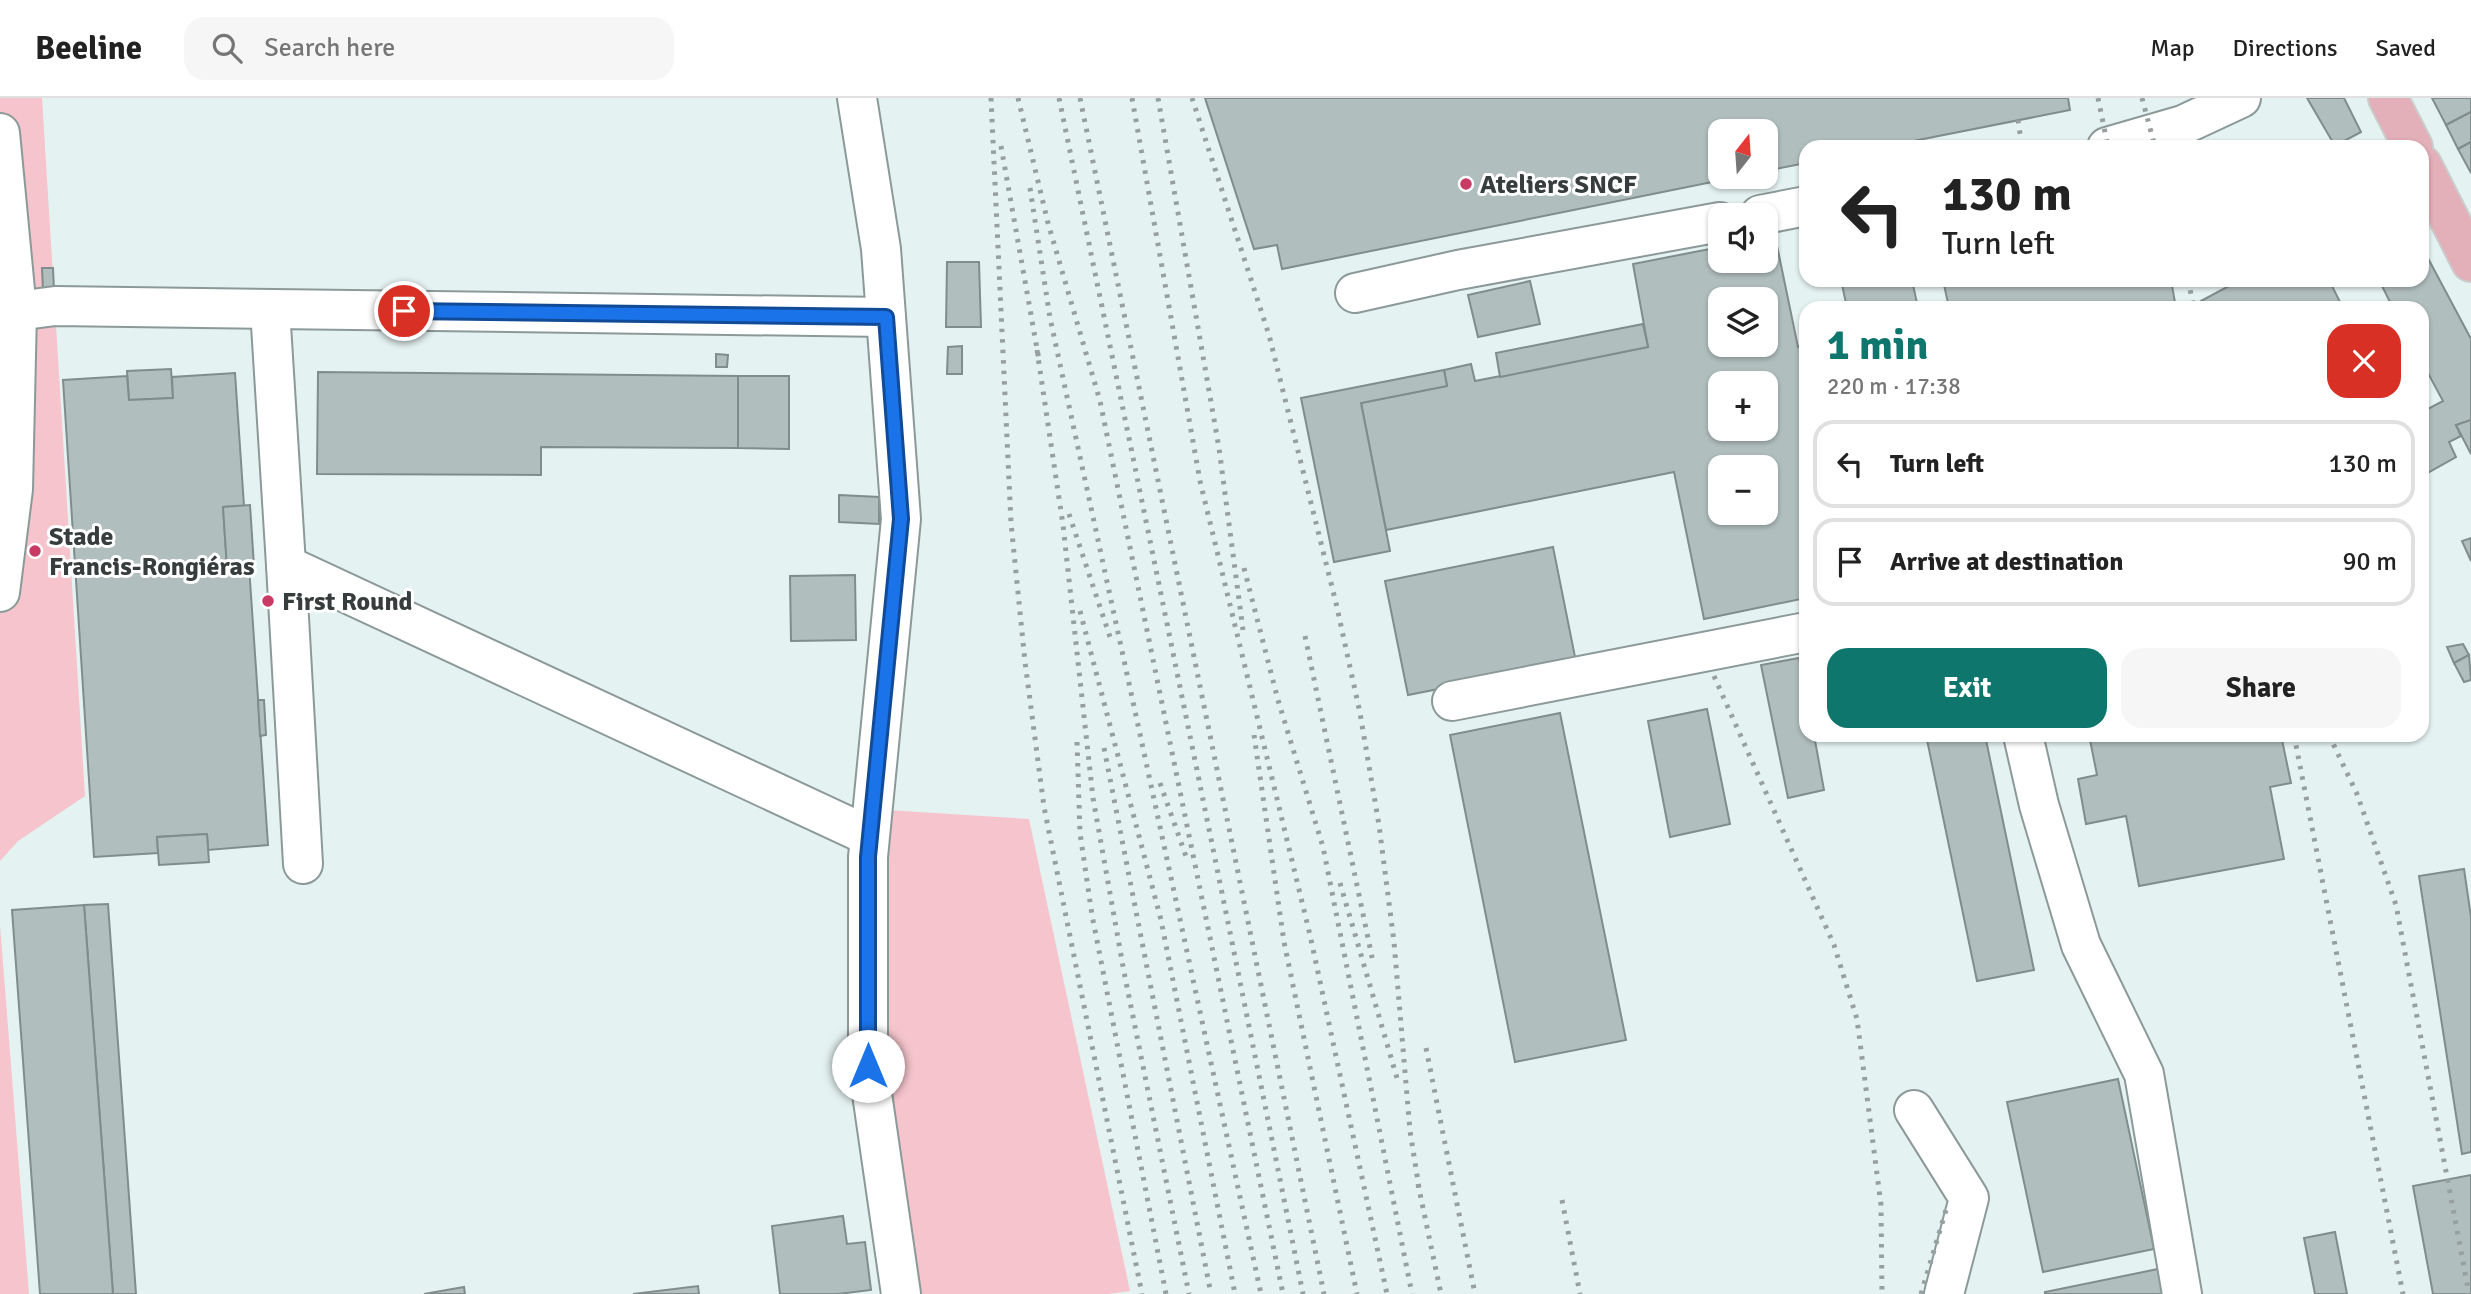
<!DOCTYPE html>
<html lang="en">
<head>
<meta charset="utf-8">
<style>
  body { margin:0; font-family:Signika,sans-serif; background:#f6f6f6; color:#222; height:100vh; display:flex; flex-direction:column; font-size:26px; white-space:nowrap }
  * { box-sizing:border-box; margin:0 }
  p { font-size:23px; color:#767676 }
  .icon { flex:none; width:38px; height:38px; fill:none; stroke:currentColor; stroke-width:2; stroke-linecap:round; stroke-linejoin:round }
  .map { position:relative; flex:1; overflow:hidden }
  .panel { position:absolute; left:1799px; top:203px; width:630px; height:441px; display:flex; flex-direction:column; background:#fff; border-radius:21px; box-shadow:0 2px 5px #0004 }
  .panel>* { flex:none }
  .guide { position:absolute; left:1799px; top:42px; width:630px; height:147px; border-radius:21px; box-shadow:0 2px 5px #0004; background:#fff; color:#222; overflow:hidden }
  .needle { width:46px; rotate:17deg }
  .controls { position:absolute; left:1708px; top:21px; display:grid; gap:14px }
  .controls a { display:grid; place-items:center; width:70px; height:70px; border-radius:14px; background:#fff; box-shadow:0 2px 5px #0004; font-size:35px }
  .pin { position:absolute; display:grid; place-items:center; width:60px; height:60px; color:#fff; margin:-30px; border:4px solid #fff; border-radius:50%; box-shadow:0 2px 7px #0007 }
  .me { position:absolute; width:77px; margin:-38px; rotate:0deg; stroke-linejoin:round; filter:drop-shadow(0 0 5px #0008) }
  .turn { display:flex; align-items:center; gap:24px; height:147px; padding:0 28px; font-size:32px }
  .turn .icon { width:91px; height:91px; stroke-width:2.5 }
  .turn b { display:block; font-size:49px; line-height:60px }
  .round { display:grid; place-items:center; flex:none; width:74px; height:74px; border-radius:21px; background:#f6f6f6 }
  .overview { display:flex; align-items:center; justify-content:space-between; height:119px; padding:0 28px }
  h1 { font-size:42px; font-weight:700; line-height:52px; color:#0f766e }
  .button { display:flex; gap:14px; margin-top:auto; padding:14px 28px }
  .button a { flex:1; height:80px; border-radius:21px; background:#0f766e; color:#fff; font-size:28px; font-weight:700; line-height:80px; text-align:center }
  .button a+a { background:#f6f6f6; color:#222 }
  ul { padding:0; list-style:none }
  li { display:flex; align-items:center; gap:21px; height:88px; margin:0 14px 10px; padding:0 14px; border:4px solid #e0e0e0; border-radius:21px }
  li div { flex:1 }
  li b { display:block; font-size:26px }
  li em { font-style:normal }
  header { display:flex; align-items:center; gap:42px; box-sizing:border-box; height:98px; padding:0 35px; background:#fff; border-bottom:2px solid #e0e0e0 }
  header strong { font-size:33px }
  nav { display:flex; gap:38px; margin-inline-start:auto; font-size:24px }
  .search { width:490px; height:63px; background:#f6f6f6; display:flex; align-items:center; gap:18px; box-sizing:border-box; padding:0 24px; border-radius:21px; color:#767676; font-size:26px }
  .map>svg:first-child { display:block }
</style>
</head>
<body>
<header>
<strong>Beeline</strong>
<div class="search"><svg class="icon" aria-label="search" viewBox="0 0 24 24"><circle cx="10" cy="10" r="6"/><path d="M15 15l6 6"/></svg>Search here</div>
<nav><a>Map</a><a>Directions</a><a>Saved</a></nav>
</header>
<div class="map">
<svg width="2471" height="1196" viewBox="0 0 2471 1196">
  <rect width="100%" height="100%" fill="#e5f2f2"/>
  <!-- green -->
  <g fill="#f5c4cc">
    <path d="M0,0H42L85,698L18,743L0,763Z"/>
    <path d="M886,712L1029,721L1130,1193L1108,1196H914L882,969Z"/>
    <path d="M0,827L29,1196H0Z"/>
  </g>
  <!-- building -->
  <g fill="#b1bebe" stroke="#818d8d" stroke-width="2" fill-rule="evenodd">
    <path d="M1205,0H2068L2070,12L1883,49H1806V65L1766,73V33H1720V79H1737L1282,171L1277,147L1254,151Z"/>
    <path d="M2307,0H2344L2361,34L2335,48Z"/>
    <path d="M2432,0H2471V14L2446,27Z"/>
    <path d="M2471,14V44L2458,51L2446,27Z"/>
    <path d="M2471,44V75L2458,51Z"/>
    <path d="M1775,138L1798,249L1806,247V500L1704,521L1674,374L1386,432L1361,305L1447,288L1444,272L1471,266L1475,283L1648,249L1633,166L1720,149V163H1766V140ZM1720,201H1766V247H1720ZM1720,285H1766V331H1720ZM1720,369H1766V415H1720Z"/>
    <path d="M2422,149L2471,241V322L2456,327L2461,338L2449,344L2456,359L2422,378V314L2443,303L2422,264V210H2393L2379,182H2422Z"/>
    <path d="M947,164H979L981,229H946Z"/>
    <path d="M42,170H53L54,192L43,193Z"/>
    <path d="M1841,182H1912L1918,210H1847Z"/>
    <path d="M1943,182H2171L2176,210H1949Z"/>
    <path d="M2240,182H2317L2319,186L2329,182L2343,210H2205L2201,203Z"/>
    <path d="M1530,183L1540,226L1478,239L1468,197Z"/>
    <path d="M1643,226L1648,249L1500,279L1496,255Z"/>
    <path d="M962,248V276H947L948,249Z"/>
    <path d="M716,256L728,257L727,269H716Z"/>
    <path d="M171,271L173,300L129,302L127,273Z"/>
    <path d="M1444,272L1447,288L1361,305L1390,453L1334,464L1301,300Z"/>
    <path d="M318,274L738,278V350L541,349V377L317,376Z"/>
    <path d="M235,275L244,408L223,409L227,470L249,468L268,747L208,752L207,736L157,739L158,755L94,759L63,282L127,278L129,302L173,300L172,279Z"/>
    <path d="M738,278H789V351L738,350Z"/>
    <path d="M2471,322V356L2456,327Z"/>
    <path d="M839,397L879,399V426L839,424Z"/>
    <path d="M250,407L254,468L227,470L223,409Z"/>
    <path d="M2471,440V463L2462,443Z"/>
    <path d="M1553,449L1576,564L1408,597L1385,483Z"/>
    <path d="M855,477L856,542L791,543L790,478Z"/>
    <path d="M2463,546L2469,557L2454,565L2447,549Z"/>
    <path d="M2469,557L2471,582L2464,584L2454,565Z"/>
    <path d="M1799,560L1806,587V637H1814L1824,692L1788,700L1761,567Z"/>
    <path d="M258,602H264L266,637L260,638Z"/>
    <path d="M1707,611L1730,726L1670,739L1648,623Z"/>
    <path d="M1560,615L1626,942L1515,964L1450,637Z"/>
    <path d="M1926,637H1985L2034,872L1977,883Z"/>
    <path d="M2089,637H2281L2291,685L2270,689L2284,761L2139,788L2126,718L2086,726L2078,681L2097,677Z"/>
    <path d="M207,736L209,764L159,767L157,739Z"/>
    <path d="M2464,771L2471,819V1054L2462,1056L2419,778Z"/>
    <path d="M108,806L136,1196H113L84,807Z"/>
    <path d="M84,807L113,1196H40L12,812Z"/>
    <path d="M2118,981L2154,1151L2043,1174L2007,1004Z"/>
    <path d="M2471,1077V1196H2433L2413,1088Z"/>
    <path d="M843,1118L847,1146L865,1144L871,1192L838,1196H780L772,1128Z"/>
    <path d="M2335,1134L2347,1196H2315L2304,1140Z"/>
    <path d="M2158,1171L2163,1196H2045V1194Z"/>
    <path d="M698,1188L699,1196H633Z"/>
    <path d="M464,1189L465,1196H424Z"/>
  </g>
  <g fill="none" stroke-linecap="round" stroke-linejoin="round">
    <defs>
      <g id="minor">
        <path d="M857,0L881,151L901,421L868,759V968L901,1196"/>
        <path d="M0,35L17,213L13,391L0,494"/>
        <path d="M2107,49L2183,27L2241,0"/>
        <path d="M1760,117L1806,108"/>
        <path d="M1355,195L1458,172L1720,124"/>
        <path d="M270,211L286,467"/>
        <path d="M17,213L55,208L886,219"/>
        <path d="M1452,603L1806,534"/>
        <path d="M2023,637L2039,707L2081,847L2144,976L2182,1196"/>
        <path d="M303,766L286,467L869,738"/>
        <path d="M1914,1012L1969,1100L1944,1196"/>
      </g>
      <g id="major">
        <path d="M2388,0L2413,49"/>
        <path d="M2422,67L2471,164"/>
      </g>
    </defs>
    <!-- minor casing -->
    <use href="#minor" stroke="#8c9999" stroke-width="42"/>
    <!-- major casing -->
    <use href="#major" stroke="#cbcccc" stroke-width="42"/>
    <!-- minor -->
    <use href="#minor" stroke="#fff" stroke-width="38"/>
    <!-- major -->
    <use href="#major" stroke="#e3afb9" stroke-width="38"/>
    <!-- rail -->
    <g stroke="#96a0a0" stroke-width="5" stroke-dasharray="3.5 7" stroke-linecap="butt">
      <path d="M991,0L1011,425L1025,564L1044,709L1142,1196"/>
      <path d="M1018,0L1048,125L1100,303L1283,1196"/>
      <path d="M1059,0C1141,398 1223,797 1303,1196"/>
      <path d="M1080,0L1324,1196"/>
      <path d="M1132,0L1200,383L1310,837L1387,1196"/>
      <path d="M1158,0L1219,350L1243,532"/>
      <path d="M1192,0L1269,237L1336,505L1360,615L1379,727L1394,844L1410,1033L1420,1096"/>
      <path d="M2098,0L2108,49"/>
      <path d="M2142,0L2155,49"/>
      <path d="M2018,22L2022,49"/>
      <path d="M1001,48L1039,262"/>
      <path d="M1030,90L1050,220L1261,1196"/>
      <path d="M2188,182L2194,210"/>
      <path d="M1037,252L1063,427L1093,700L1124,874L1189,1196"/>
      <path d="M1069,416L1111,542"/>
      <path d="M1244,470L1278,602L1323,749L1412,1196"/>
      <path d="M1080,513L1161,822L1235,1196"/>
      <path d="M1305,538L1373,864"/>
      <path d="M1714,578L1834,847L1857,921L1881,1107L1882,1196"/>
      <path d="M1254,637L1284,844L1357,1196"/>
      <path d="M2294,637L2403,1196"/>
      <path d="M2329,637L2357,696L2396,807L2469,1196"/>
      <path d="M1077,644L1080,735L1092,817L1166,1196"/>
      <path d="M1104,650L1211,1196"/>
      <path d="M1160,685L1188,764"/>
      <path d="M1340,785L1397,980"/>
      <path d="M1426,950L1475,1196"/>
      <path d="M1418,1086L1441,1196"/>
      <path d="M1562,1102L1580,1196"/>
      <path d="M1921,1196L1946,1112"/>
    </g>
  </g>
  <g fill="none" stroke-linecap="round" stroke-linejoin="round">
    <defs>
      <path id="route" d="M404,213L886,219L901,421L868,759V968"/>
    </defs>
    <!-- route casing -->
    <use href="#route" stroke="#114b97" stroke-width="18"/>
    <!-- route -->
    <use href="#route" stroke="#1a73e8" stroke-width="12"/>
  </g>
  <!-- markers -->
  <g fill="#c93a64" stroke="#fff" stroke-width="2.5">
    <circle cx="1466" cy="86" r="7"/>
    <circle cx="35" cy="453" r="7"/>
    <circle cx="268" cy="503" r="7"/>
  </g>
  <g text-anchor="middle" stroke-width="6" stroke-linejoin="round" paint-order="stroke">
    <!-- poi labels -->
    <g font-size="26" font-weight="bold" fill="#373c3c" stroke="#fff" text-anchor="start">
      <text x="1480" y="95">Ateliers SNCF</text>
      <text x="49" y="447">Stade<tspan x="49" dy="30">Francis-Rongiéras</tspan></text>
      <text x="282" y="512">First Round</text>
    </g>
  </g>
</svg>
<div class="controls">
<a><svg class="needle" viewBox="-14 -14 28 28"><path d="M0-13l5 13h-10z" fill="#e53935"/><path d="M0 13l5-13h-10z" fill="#767676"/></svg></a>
<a><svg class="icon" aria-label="sound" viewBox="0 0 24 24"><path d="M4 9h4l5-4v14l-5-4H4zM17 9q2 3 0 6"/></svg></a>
<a><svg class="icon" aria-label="layers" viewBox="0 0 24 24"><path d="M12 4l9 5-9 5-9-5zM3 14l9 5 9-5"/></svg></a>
<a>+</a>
<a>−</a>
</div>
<div class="pin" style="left:404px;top:213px;background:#d93025"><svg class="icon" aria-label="arrive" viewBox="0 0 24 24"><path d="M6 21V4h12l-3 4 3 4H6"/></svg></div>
<svg class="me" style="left:868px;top:968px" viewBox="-20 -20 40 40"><circle r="19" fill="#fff"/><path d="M0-13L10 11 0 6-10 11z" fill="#1a73e8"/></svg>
<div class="guide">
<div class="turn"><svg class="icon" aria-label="left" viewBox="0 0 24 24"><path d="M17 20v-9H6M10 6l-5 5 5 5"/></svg><div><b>130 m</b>Turn left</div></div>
</div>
<section class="panel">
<div class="overview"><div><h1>1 min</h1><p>220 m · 17:38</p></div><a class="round" style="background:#d93025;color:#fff"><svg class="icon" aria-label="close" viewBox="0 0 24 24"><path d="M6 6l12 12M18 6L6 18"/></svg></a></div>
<ul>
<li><svg class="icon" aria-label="left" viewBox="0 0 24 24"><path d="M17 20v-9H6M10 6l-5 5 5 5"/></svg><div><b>Turn left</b></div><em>130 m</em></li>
<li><svg class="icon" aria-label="arrive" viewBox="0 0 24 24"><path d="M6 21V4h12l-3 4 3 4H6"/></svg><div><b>Arrive at destination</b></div><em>90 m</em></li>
</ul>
<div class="button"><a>Exit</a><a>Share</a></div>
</section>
</div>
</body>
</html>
